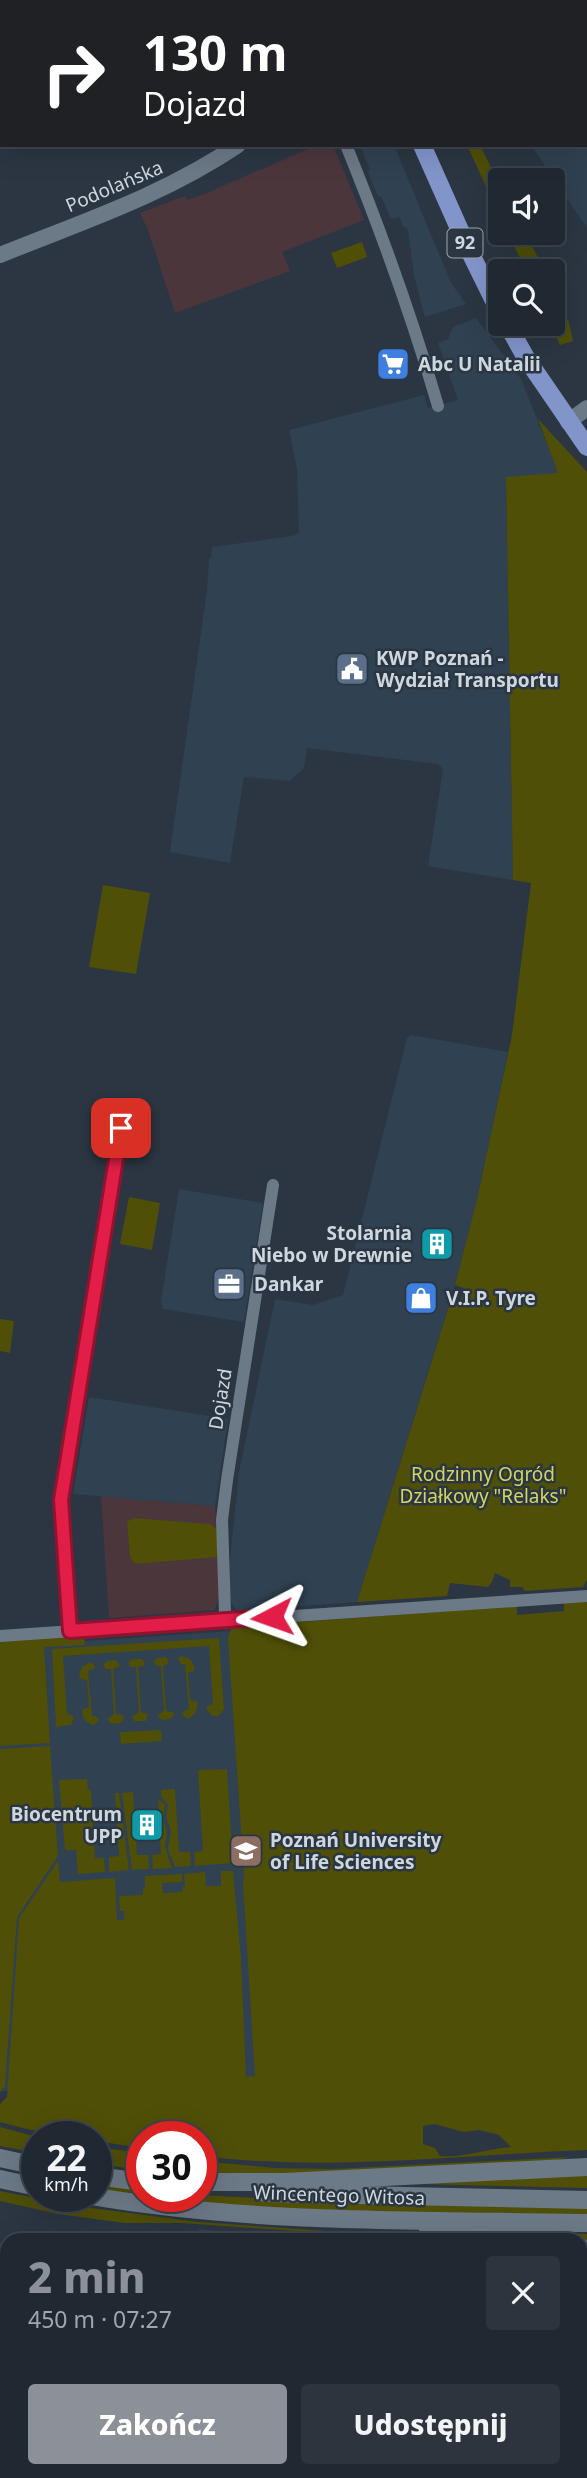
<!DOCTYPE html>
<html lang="pl">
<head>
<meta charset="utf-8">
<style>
  body { margin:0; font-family:"Noto Sans",sans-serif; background:#2d343e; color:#f1f3f6; height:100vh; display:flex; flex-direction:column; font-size:26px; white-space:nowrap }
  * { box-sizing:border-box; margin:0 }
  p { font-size:23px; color:#a2a6ac }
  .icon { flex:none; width:38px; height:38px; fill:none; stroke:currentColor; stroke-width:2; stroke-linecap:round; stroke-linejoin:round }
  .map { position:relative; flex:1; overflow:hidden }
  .sheet { position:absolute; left:0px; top:2233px; width:588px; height:245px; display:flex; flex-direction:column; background:#202832; border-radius:21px 21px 0 0; box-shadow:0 7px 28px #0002,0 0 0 2px #3d444d }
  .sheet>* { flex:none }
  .guide { position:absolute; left:0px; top:0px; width:588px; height:147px; box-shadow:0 7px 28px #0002,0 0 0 2px #3d444d; background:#202124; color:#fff; overflow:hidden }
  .tools { position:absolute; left:488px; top:168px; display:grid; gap:14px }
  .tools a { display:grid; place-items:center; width:77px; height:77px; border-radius:7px; background:#202832; box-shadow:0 7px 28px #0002,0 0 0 2px #3d444d; font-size:35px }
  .speed { position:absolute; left:21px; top:2121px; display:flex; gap:14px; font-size:35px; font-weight:700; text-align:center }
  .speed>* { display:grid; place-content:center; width:91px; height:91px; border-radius:50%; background:#202832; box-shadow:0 7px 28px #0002,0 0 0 2px #3d444d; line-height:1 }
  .speed small { font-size:18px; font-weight:400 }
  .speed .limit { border:10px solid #d22; background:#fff; color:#111 }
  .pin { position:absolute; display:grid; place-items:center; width:60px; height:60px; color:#fff; margin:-30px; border-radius:14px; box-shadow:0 4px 10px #0006 }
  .me { position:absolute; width:77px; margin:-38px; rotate:266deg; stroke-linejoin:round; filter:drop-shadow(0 0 5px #0008) }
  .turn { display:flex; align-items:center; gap:24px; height:147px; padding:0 28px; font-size:32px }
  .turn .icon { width:91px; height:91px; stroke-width:2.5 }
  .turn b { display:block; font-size:49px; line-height:60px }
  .round { display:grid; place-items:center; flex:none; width:74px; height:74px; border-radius:7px; background:#2d343e }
  .summary { display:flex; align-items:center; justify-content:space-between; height:119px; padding:0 28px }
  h1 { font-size:42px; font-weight:800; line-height:52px; color:#8c9099 }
  .cta { display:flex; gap:14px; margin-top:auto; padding:14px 28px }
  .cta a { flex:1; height:80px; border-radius:7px; background:#8c9099; color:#fff; font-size:28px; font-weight:800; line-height:80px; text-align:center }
  .cta a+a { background:#2d343e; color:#f1f3f6 }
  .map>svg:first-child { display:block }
</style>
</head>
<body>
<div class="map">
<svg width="587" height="2478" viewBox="0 0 587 2478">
  <rect width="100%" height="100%" fill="#2b3642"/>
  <!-- commercial -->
  <g fill="#4b363c">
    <path d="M317,145H333L364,220L282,252L290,271L175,313L148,230L140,213L185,196L187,200L202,195Z"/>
    <path d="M101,1496L215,1506L220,1598L214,1610L109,1618Z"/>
  </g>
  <!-- built -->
  <g fill="#304151">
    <path d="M567,0H587V228L531,145H586V2H564Z"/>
    <path d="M360,145H394L451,283L466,304L425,317L414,276L408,229L403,226L400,217L391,219L381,196L378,197L368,172L370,170Z"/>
    <path d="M476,318L521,379L559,474L506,477L513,880L428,866L443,769L438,764L307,748L304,768L290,781L244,777L230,863L170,852L207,590L209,559L211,558L212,547L292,536L299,533L297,469L289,430L424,395L428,408L458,400L438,343L448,339L453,327Z"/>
    <path d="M411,1035L508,1052L477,1199L455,1285L357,1602L237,1611L230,1601L228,1579L239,1472L275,1299L313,1305L343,1295L407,1038Z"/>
    <path d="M179,1189L263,1203L244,1322L163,1309L161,1301Z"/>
    <path d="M89,1397L228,1419L215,1506L73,1494Z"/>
    <path d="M517,1611L479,1955L218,2097L0,2091V1647Z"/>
    <path d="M199,2229L277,2238L304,2240H197Z"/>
    <path d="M581,2308L587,2312L586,2478H361L360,2471H581Z"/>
    <path d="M237,2471H304V2478H236Z"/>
  </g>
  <!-- green -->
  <g fill="#4f4f07" fill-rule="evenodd">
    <path d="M0,0H150L2,2L0,61Z"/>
    <path d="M467,145H480L500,186V217Z"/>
    <path d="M508,233H525L545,271H526Z"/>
    <path d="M362,242L367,257L337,268L331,253Z"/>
    <path d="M553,287L569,323L573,341L560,345L550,324H553Z"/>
    <path d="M538,419L587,472V1580L583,1587L525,1591L522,1587H510V1580L495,1573L492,1582L488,1587L450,1583L447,1596L357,1602L451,1299L460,1302L464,1288L455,1285L477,1199L512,1035L531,883L513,880L506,477L558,473Z"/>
    <path d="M103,885L150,893L136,974L89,967Z"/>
    <path d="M129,1197L160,1203L152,1250L120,1244Z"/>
    <path d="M0,1319L14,1321L10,1353L0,1351Z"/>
    <path d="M133,1518L210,1524L217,1529L218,1557L135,1564L130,1557L127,1522Z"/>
    <path d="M587,1601V2150C458,2155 330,2172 201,2156V2137H142V2148L96,2141V2137C63,2137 32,2131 0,2122V2104L7,2097L19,1918L58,1861L60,1882L115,1878L117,1920H124V1911H120L119,1896L143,1895V1889L145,1888V1876L182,1874V1882L162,1883L163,1893L182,1892L183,1887L185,1886L184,1874L205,1872L206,1886H221V1871H233L241,1958L246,2077L255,2076L243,1883L244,1875L228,1637L232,1627L517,1606V1615L564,1611V1603ZM434,2124L464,2132L479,2130L499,2135L511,2147C488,2149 463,2158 440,2156L435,2148L423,2144V2126Z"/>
    <path d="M84,1635L85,1645L44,1647L50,1743L0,1746V1641Z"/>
    <path d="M219,1638L224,1709L219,1716H212L207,1710V1706L213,1704L209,1646L63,1656L67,1714L72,1715L74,1718L71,1725L56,1727L52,1649Z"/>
    <path d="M181,1656L190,1659L195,1668L194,1671L188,1673L190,1700L197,1701C199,1708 195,1716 188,1719L182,1714L183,1711L189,1709L185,1664H181L178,1659Z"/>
    <path d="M166,1657L169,1663L163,1666L166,1711L173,1712L174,1715L171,1719L162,1720L157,1715L164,1711L161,1666H156L153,1662L157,1658Z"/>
    <path d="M132,1659H141L145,1662L144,1666L138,1667L141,1712L148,1714L146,1721H134L132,1717L139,1712L136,1667H131L128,1663Z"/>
    <path d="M116,1660L120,1666L113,1669L116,1714L123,1715L124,1718L121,1723L112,1724L107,1719L114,1714L111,1669H106L103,1665L107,1661Z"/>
    <path d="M91,1662L95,1666L94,1669L88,1671L92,1716H96L99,1720L94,1725C86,1723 80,1717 83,1709L89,1707L87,1680L81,1679L79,1675L82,1667Z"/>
    <path d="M161,1730L162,1741L121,1744L120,1732Z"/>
    <path d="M50,1746L58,1856L17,1917L5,2086L0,2093V1749Z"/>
    <path d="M227,1769L233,1863L195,1866L194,1852L203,1851L198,1770Z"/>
    <path d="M87,1779L88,1790H91L95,1858H104L105,1872L78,1874L76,1850H65L59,1780Z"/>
    <path d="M175,1789L179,1852H190L191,1866L175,1867L168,1849L171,1831L166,1816L168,1805L161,1796V1790Z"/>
    <path d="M133,1792L137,1855H148L149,1869L132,1870L122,1793Z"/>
    <path d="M115,1793H119L129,1870L109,1872V1857L119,1856Z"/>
    <path d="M158,1799L165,1804L163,1819L167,1831L165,1847L172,1868L153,1869L152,1855L161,1854Z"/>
    <path d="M0,2127L37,2137V2153L0,2146Z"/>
    <path d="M96,2147L142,2153V2170L96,2164Z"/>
    <path d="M570,2157L542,2163L336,2176H201V2161L274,2168L333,2169Z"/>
    <path d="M587,2172V2188L419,2184Z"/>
    <path d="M96,2183L142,2189V2196L201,2195L307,2201L587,2207V2216C423,2213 259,2214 96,2191Z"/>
    <path d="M0,2191L76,2206L198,2222L457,2240H426L182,2223H125L58,2214L0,2201Z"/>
    <path d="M545,2233L587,2234V2243L581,2240L544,2238L543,2235Z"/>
    <path d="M581,2318L587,2333V2385L581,2387Z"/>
  </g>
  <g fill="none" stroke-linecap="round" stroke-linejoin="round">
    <!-- minor -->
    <g stroke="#6c7986" stroke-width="12">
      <path d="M346,145C381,231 412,317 438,406"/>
      <path d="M223,1620L225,1613L222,1520L227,1480L273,1185"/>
      <path d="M70,1631L61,1500L121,1128"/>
      <path d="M0,1636L587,1596"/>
      <path d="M0,2272L7,2273"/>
      <path d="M0,2311L7,2303"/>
      <path d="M0,2401L7,2412"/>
      <path d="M36,2471L38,2478"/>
      <path d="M116,2475L205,2474L214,2471"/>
    </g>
    <!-- tertiary -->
    <g stroke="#6c7986" stroke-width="16">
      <path d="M537,2L540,0"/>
      <path d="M0,255C84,221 162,196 238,145"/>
      <path d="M568,422L587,408"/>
    </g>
    <!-- secondary -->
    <g stroke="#6c7986" stroke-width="18">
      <path d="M0,2158L37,2166"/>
      <path d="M96,2176L142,2182"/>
      <path d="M0,2179L37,2187"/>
      <path d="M201,2182H284L587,2167"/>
      <path d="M265,2193L587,2200"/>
      <path d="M91,2196C254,2224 422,2220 587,2223"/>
      <path d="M428,2229L516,2240"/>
      <path d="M581,2248L587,2249"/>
    </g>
    <!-- primary -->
    <g stroke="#8195ca" stroke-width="18">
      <path d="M366,0V2"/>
      <path d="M422,145L466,244L500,313"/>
      <path d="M507,324L526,358L587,447"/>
    </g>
    <defs>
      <g id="rail">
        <path d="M205,2L209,0"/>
        <path d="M221,2L225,0"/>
        <path d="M0,98L2,97"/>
      </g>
    </defs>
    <!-- rail casing -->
    <use href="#rail" stroke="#848d97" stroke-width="6"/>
    <!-- rail -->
    <use href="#rail" stroke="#2b3642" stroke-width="3.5" stroke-dasharray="10" stroke-linecap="butt"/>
  </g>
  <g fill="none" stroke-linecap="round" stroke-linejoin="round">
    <defs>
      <path id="route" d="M121,1128L61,1500L70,1631L272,1617"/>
    </defs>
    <!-- route casing -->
    <use href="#route" stroke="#92132f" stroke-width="18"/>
    <!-- route -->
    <use href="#route" stroke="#e11d48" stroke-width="12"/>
  </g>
  <!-- icons -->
  <defs>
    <symbol id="supermarket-square" viewBox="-11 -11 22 22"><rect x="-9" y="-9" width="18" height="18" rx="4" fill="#3f7fe0" stroke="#2b3642"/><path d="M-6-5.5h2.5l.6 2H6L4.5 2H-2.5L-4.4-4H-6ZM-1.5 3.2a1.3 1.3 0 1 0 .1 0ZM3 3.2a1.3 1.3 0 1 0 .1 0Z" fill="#fff"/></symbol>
    <symbol id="civic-square" viewBox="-11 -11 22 22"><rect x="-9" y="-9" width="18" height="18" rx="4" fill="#5c6f8a" stroke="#2b3642"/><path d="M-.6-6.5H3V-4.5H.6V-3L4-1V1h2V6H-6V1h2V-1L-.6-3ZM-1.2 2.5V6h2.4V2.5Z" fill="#fff"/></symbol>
    <symbol id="building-square" viewBox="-11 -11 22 22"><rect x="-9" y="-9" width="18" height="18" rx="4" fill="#0f9aa8" stroke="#2b3642"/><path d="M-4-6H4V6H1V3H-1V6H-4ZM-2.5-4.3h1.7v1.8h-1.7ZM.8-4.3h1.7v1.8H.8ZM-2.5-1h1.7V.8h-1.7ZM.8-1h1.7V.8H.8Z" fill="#fff"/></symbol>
    <symbol id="office-square" viewBox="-11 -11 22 22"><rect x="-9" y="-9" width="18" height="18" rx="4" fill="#5c6f8a" stroke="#2b3642"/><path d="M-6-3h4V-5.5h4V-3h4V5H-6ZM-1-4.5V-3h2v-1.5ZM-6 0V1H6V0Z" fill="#fff"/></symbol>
    <symbol id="shop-square" viewBox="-11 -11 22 22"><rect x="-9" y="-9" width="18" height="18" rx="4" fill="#3f7fe0" stroke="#2b3642"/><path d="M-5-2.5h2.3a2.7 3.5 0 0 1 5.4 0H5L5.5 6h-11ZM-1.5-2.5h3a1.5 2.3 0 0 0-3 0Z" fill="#fff"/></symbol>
    <symbol id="university-square" viewBox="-11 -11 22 22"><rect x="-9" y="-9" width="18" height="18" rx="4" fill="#8d6e63" stroke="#2b3642"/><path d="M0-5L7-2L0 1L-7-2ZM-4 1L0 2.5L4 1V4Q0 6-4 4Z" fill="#fff"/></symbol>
  </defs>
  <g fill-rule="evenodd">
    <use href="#supermarket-square" x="374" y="345" width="38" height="38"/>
    <use href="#civic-square" x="333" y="650" width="38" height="38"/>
    <use href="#building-square" x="418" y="1225" width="38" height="38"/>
    <use href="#office-square" x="210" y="1265" width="38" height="38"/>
    <use href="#shop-square" x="402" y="1279" width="38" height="38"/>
    <use href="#building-square" x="128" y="1806" width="38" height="38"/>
    <use href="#university-square" x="227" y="1832" width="38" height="38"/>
  </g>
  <g text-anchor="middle" stroke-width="5" stroke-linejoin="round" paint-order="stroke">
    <!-- shield labels -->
    <rect fill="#2b3642" stroke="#9ea7af" stroke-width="2" x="447.5" y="228.5" width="35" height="29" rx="5"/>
    <g font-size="18" font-weight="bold" fill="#cfd7de">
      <text x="465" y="249">92</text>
    </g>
    <!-- street labels -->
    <g font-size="19" fill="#cfd7de" stroke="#2b3642">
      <text transform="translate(114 186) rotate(-23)" y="7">Podolańska</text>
      <text transform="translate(220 1399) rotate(-81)" y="7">Dojazd</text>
      <text transform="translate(339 2195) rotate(2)" y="7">Wincentego Witosa</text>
    </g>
    <!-- poi labels -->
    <g font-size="19" font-weight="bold" fill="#cfd7de" stroke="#2b3642" text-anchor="start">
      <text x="418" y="371">Abc U Natalii</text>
      <text x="376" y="665">KWP Poznań -<tspan x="376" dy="22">Wydział Transportu</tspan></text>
      <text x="412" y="1240" text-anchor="end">Stolarnia<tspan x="412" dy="22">Niebo w Drewnie</tspan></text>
      <text x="254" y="1291">Dankar</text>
      <text x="446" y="1305">V.I.P. Tyre</text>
      <text x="122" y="1821" text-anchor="end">Biocentrum<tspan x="122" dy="22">UPP</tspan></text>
      <text x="270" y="1847">Poznań University<tspan x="270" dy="22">of Life Sciences</tspan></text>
    </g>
    <!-- park labels -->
    <g font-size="19" fill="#d3d561" stroke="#2b3642">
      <text x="483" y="1481">Rodzinny Ogród<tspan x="483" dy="22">Działkowy "Relaks"</tspan></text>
    </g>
  </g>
</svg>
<div class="tools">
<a><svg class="icon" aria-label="sound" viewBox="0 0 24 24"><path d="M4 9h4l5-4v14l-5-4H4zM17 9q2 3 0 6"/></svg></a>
<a><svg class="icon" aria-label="search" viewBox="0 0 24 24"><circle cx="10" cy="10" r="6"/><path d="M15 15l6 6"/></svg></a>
</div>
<div class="speed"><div>22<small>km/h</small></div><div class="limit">30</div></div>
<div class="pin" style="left:121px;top:1128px;background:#d93025"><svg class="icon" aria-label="arrive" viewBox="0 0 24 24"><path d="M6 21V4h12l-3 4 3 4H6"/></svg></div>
<svg class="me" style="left:272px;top:1617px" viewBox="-20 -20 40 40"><path d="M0-17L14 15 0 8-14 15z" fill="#e11d48" stroke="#fff" stroke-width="4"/></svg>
<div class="guide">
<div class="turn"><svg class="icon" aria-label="right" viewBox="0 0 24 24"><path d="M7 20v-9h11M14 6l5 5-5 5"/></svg><div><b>130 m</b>Dojazd</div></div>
</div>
<section class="sheet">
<div class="summary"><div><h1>2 min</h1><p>450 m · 07:27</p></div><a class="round"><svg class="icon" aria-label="close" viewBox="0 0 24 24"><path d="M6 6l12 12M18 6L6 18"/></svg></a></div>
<div class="cta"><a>Zakończ</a><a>Udostępnij</a></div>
</section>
</div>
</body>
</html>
